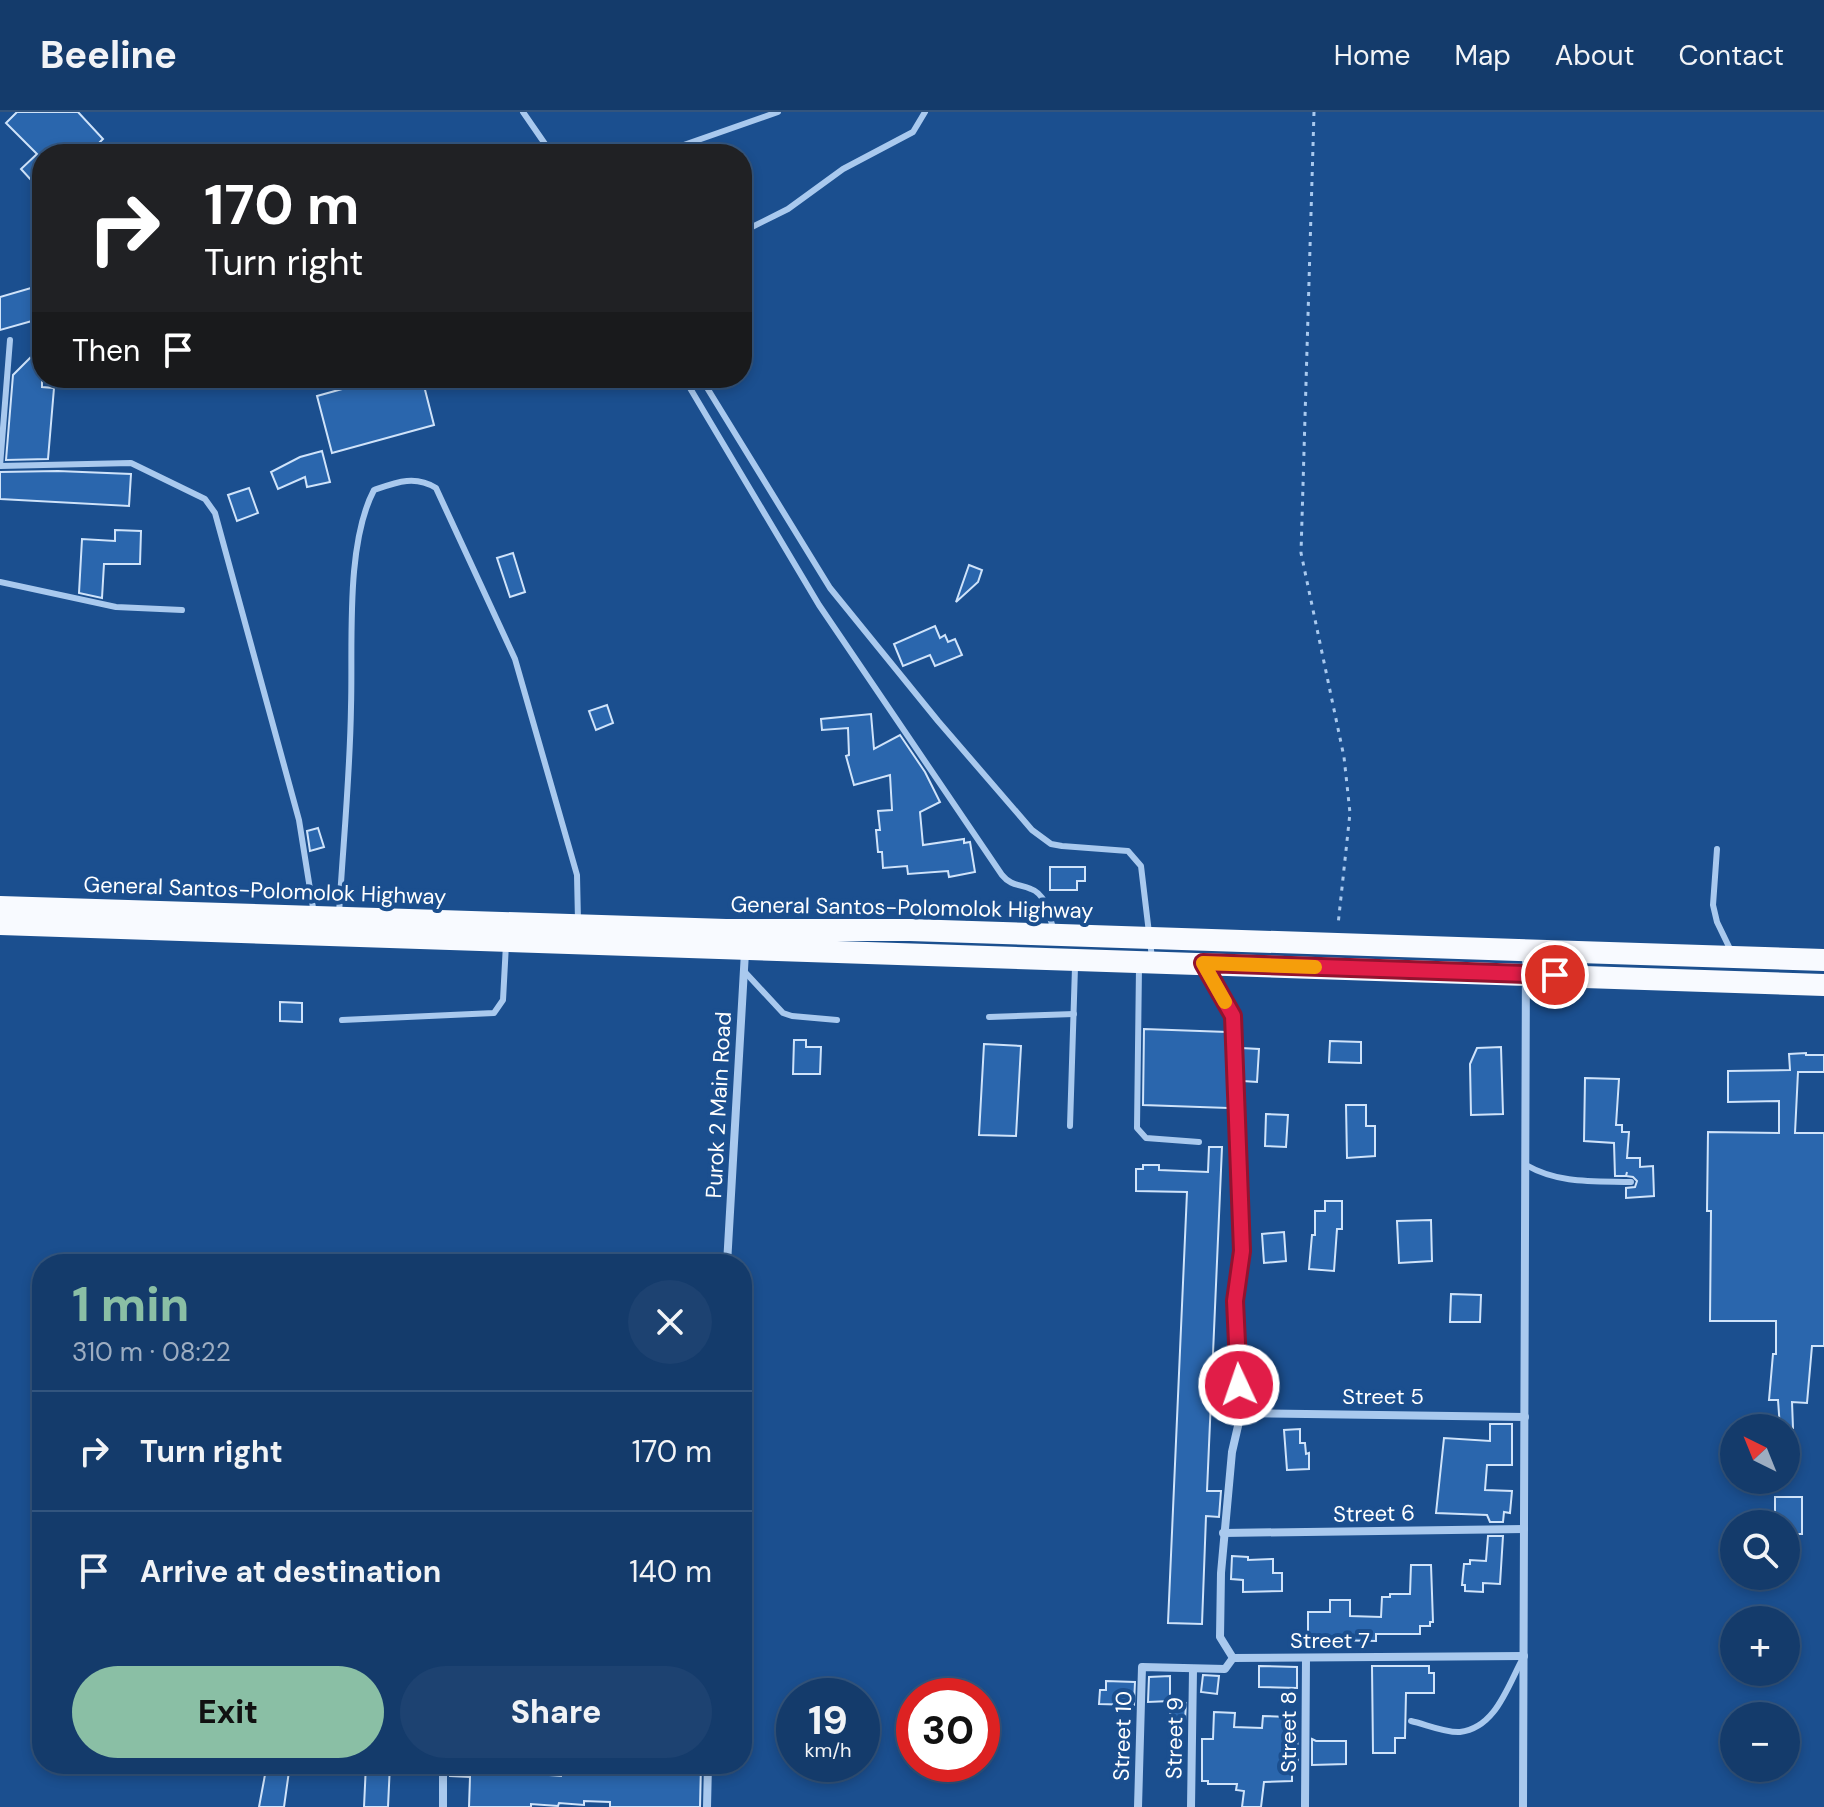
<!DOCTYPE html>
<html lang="en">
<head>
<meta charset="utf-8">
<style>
  body { margin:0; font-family:"DM Sans",sans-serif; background:#1d4271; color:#f1f3f6; height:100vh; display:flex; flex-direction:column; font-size:30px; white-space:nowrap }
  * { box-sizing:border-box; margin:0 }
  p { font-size:26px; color:#9dadc1 }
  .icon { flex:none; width:44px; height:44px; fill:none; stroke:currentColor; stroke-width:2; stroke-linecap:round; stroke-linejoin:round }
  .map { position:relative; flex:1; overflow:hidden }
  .panel { position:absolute; left:32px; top:1142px; width:720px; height:520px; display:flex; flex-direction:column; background:#143b6b; border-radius:32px; box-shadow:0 4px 12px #0003,0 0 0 2px #33557e }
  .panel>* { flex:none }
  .top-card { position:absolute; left:32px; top:32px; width:720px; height:244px; border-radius:32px; box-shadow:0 4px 12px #0003,0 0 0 2px #33557e; background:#202124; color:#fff; overflow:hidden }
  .needle { width:52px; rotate:317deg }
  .tools { position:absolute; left:1720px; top:1302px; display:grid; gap:16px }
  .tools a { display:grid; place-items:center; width:80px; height:80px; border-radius:50%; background:#143b6b; box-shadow:0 4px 12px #0003,0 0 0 2px #33557e; font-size:40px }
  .speed { position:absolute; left:776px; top:1566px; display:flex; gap:16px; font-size:40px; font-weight:700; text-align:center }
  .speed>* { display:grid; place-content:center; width:104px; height:104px; border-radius:50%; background:#143b6b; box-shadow:0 4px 12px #0003,0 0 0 2px #33557e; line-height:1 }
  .speed small { font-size:20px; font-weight:400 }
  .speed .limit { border:12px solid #d22; background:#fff; color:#111 }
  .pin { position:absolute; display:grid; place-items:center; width:68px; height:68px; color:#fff; margin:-34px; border:4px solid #fff; border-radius:50%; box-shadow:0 2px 8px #0007 }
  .me { position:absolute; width:88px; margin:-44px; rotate:357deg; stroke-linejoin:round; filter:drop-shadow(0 0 6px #0008) }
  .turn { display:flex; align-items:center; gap:28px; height:168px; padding:0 40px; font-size:36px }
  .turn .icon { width:104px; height:104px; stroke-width:2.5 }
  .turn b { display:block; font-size:56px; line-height:68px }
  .then { display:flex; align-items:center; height:76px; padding:0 40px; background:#0003; gap:16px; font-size:30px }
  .round { display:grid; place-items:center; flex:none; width:84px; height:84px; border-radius:42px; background:#1d4271 }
  .headline { display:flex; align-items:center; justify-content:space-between; height:136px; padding:0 40px }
  h1 { font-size:48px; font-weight:800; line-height:60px; color:#8abfa5 }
  .primary-button { display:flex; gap:16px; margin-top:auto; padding:16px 40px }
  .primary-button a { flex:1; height:92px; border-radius:48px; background:#8abfa5; color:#111; font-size:32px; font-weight:800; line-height:92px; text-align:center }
  .primary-button a+a { background:#1d4271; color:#f1f3f6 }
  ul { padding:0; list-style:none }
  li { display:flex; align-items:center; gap:24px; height:120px; padding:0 40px; border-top:2px solid #33557e }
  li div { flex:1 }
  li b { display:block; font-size:30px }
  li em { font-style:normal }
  header { display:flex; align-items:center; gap:48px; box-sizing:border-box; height:112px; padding:0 40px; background:#143b6b; border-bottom:2px solid #33557e }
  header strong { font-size:38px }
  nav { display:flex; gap:44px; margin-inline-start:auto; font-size:28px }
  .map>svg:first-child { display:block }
</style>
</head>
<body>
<header>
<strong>Beeline</strong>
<nav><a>Home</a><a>Map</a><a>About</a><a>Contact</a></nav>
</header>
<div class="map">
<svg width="1824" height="1695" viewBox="0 0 1824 1695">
  <rect width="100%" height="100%" fill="#1b4f8f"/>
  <!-- building -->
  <g fill="#2a66ad" stroke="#cfe3fa" stroke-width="2">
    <path d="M17,0H78L103,27L88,42H42V80L21,57L37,42L6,11Z"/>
    <path d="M31,176L39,207L0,218V185Z"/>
    <path d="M42,234V275L54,276L48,347L6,348L13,263Z"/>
    <path d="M382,266H422L434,313L332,341L317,284Z"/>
    <path d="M322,339L330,370L307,375L305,365L278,377L271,360L300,345Z"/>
    <path d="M58,359L131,362L129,394L0,387V360Z"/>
    <path d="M249,376L258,401L237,409L228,383Z"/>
    <path d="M115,418L141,419L140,452H104L102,486L79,481L82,427L115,429Z"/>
    <path d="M513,441L525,480L510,485L497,446Z"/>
    <path d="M969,453L982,458L978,470L956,490Z"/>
    <path d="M935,514L940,526L945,523L948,530L955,527L962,543L935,554L930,543L903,554L894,532Z"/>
    <path d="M607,593L613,611L596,618L589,599Z"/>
    <path d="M871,602L874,637L900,623L925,660L940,690L920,700L923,733L964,727V731L970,730L975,760L949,765L948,759L908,762L907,754L883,756L882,740H878L876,718H880L878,699L892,698L890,663L854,673L846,644L849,643L848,616L822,618L821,607Z"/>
    <path d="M318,716L324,735L310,739L307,719Z"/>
    <path d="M1050,755H1085V769H1077V778H1050Z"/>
    <path d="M280,890L302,891V910L280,909Z"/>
    <path d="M1144,917L1227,920L1228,996L1143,993Z"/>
    <path d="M794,928H806V935H821L820,962H793Z"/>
    <path d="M1330,929L1361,930V951L1329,950Z"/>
    <path d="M984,932L1021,934L1016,1024L979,1023Z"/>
    <path d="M1501,935L1503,1002L1471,1003L1470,952L1477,936Z"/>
    <path d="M1241,936L1259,937L1257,970L1243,969Z"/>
    <path d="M1806,941V943H1824V960H1798L1795,1021H1824V1234H1812L1807,1291L1792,1290L1793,1316H1780L1778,1288H1769L1773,1242H1776V1209H1710L1711,1099H1707L1708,1020L1779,1021V989L1728,990V959L1790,958L1789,942Z"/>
    <path d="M1585,966L1619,967L1616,1013H1622V1020H1629L1627,1046H1640V1055L1653,1054L1654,1084L1626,1086V1076L1635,1075L1637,1069L1633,1065L1626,1064L1627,1060L1626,1064H1615L1614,1031L1584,1029Z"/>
    <path d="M1346,993H1366V1014H1375V1044L1347,1046Z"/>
    <path d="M1266,1002L1288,1003L1286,1035L1265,1034Z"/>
    <path d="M1209,1035H1222L1207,1379H1221L1219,1405L1206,1404L1202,1512L1168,1511L1187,1080L1136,1079V1057H1143V1053H1159V1058L1208,1060Z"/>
    <path d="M1325,1089H1342V1117H1337L1334,1159L1309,1157L1312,1123H1315V1099H1325Z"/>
    <path d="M1431,1108L1432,1149L1399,1151L1397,1109Z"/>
    <path d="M1284,1120L1286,1149L1264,1151L1262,1122Z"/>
    <path d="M1451,1182L1481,1183L1480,1210H1450Z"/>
    <path d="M1490,1312H1512V1353H1487L1485,1378L1512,1379L1510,1401L1504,1400L1503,1410H1490L1487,1403L1436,1401L1444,1326L1490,1329Z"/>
    <path d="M1300,1317V1331H1305L1306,1342L1309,1341V1357L1287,1358L1284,1318Z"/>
    <path d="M1775,1385H1802V1422H1786V1412H1775Z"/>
    <path d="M1488,1424H1503L1500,1472L1483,1471V1480L1465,1479V1473H1462L1464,1452H1470V1448L1486,1449Z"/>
    <path d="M1232,1444L1248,1445V1448L1273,1447V1461H1282V1479L1243,1480V1468L1231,1467Z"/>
    <path d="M1411,1453H1431L1433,1510H1430V1514H1420V1522H1376V1529L1328,1528V1531H1308V1500H1330V1488H1350V1504L1381,1505L1382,1485H1390V1482H1410Z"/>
    <path d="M1259,1554L1297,1555V1576L1259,1575Z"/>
    <path d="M1372,1554H1429V1561H1434V1581H1406L1405,1626H1395V1641H1373Z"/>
    <path d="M1203,1563L1219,1564L1217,1582L1201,1580Z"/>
    <path d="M1170,1564V1589L1148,1590L1149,1565Z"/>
    <path d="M1106,1569L1135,1570L1134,1593L1099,1592L1100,1578H1106Z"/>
    <path d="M1171,1590L1186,1591L1185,1609L1170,1608Z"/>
    <path d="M1214,1600L1235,1601L1234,1615L1262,1616L1263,1604L1289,1605L1288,1616L1297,1617L1298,1653H1292V1669L1264,1670L1261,1695H1242L1244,1679L1236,1678L1237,1672H1208V1669H1202V1627H1213Z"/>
    <path d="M1312,1627L1316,1629H1346V1652L1312,1653Z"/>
    <path d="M267,1652H290L284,1695H259Z"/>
    <path d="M366,1652H390L388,1695H364Z"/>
    <path d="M450,1652H525L524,1661L561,1664L562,1652H701L700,1695H610V1690L584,1689V1693L559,1691L558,1694L531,1692V1695H469L470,1665L450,1664Z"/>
  </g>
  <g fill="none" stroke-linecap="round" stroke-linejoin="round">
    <!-- path -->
    <path stroke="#a9c9ee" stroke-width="3" stroke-dasharray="4 6" stroke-linecap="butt" d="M1314,0L1301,441L1344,645L1350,701L1338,813"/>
    <!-- service -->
    <g stroke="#a9c9ee" stroke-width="6">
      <path d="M523,0L552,42"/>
      <path d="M658,42L778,0"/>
      <path d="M742,120L788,97L843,57L913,20L925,0"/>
      <path d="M684,266L819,493L1002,763C1011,774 1019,772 1031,777C1046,782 1049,803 1053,816"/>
      <path d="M701,266L830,476L938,609L1032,718L1051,732L1062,734L1128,739L1141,754L1152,846"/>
      <path d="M0,354L131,351L205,387L215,401L299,708L314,802"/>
      <path d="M0,354L10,228"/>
      <path d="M0,470L116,495L182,498"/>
      <path d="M1717,737L1713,793L1717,810L1732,841"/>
      <path d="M339,802C343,733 350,664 351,595C353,533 345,433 374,378C397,370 415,363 436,376L515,547L577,763L578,809"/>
      <path d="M1139,855L1137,1016L1146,1026L1199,1030"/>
      <path d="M744,859L783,901L792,904L837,908"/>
      <path d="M989,905L1074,902"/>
      <path d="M342,908L494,901L503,888L506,832"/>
      <path d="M1070,1014L1075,855"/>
      <path d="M1526,1053C1559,1072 1594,1069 1631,1070"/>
      <path d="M1411,1609C1425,1612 1445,1621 1460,1620C1496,1616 1508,1573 1523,1546"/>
    </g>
    <!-- minor -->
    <g stroke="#a9c9ee" stroke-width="8">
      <path d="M1206,856L1233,904L1239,1044L1242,1139L1235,1189L1241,1301L1232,1340L1221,1461L1220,1525L1233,1546"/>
      <path d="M727,1152L745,840"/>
      <path d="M1241,1301L1525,1305"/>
      <path d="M1223,1421L1524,1417"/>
      <path d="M443,1652V1695"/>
      <path d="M707,1695L708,1652"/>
      <path d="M1138,1695L1142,1555L1225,1557L1233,1546L1524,1544"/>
      <path d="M1191,1695L1193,1558"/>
      <path d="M1305,1695L1306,1546"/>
      <path d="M1523,1695L1526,840"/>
    </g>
    <!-- trunk -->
    <g stroke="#f8faff" stroke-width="22">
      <path d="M0,795L726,818H910L1824,848"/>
      <path d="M0,812L1824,873"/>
    </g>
  </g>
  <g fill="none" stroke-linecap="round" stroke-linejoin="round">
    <defs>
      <path id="route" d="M1239,1273L1235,1189L1242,1139L1233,904L1203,851L1555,863"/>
    </defs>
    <!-- route casing -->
    <use href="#route" stroke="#92132f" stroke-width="20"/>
    <!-- route -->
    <use href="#route" stroke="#e11d48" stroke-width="14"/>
    <!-- slow -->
    <path stroke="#f59e0b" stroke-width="14" d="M1225,890L1203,851L1315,855"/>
  </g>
  <g text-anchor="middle" stroke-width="8" stroke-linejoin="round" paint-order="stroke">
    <!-- street labels -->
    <g font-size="22" fill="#fff" stroke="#1b4f8f">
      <text transform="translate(265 778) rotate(2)" y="8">General Santos-Polomolok Highway</text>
      <text transform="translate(912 795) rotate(1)" y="8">General Santos-Polomolok Highway</text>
      <text transform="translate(718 993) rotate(-87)" y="8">Purok 2 Main Road</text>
      <text x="1383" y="1292">Street 5</text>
      <text transform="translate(1374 1401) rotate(-1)" y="8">Street 6</text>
      <text x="1330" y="1536">Street 7</text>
      <text transform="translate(1288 1620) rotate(-90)" y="8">Street 8</text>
      <text transform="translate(1122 1624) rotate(-88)" y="8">Street 10</text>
      <text transform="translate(1174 1626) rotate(-89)" y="8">Street 9</text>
    </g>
  </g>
</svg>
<div class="tools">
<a><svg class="needle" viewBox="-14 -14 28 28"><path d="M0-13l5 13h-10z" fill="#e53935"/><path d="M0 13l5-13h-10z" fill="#9dadc1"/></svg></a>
<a><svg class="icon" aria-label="search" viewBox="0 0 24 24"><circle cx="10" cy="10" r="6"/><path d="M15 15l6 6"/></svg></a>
<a>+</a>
<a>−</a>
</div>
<div class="speed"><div>19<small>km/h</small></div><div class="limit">30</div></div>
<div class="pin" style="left:1555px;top:863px;background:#d93025"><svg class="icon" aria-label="arrive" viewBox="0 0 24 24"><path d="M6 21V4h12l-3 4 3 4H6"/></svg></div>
<svg class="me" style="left:1239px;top:1273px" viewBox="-20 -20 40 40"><circle r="17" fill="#e11d48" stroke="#fff" stroke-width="3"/><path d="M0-11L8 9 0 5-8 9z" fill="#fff"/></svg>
<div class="top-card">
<div class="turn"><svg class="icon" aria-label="right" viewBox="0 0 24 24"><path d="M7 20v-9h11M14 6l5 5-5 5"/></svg><div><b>170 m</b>Turn right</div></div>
<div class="then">Then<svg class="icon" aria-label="arrive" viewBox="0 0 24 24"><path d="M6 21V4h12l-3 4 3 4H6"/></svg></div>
</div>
<section class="panel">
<div class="headline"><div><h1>1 min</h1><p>310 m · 08:22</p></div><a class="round"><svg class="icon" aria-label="close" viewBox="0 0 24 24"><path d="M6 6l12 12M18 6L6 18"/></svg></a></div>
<ul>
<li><svg class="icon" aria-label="right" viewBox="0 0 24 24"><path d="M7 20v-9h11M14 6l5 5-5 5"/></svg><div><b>Turn right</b></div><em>170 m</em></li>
<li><svg class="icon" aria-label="arrive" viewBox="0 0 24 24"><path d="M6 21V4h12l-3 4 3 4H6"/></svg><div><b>Arrive at destination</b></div><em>140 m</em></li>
</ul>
<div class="primary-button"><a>Exit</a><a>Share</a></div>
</section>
</div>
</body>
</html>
